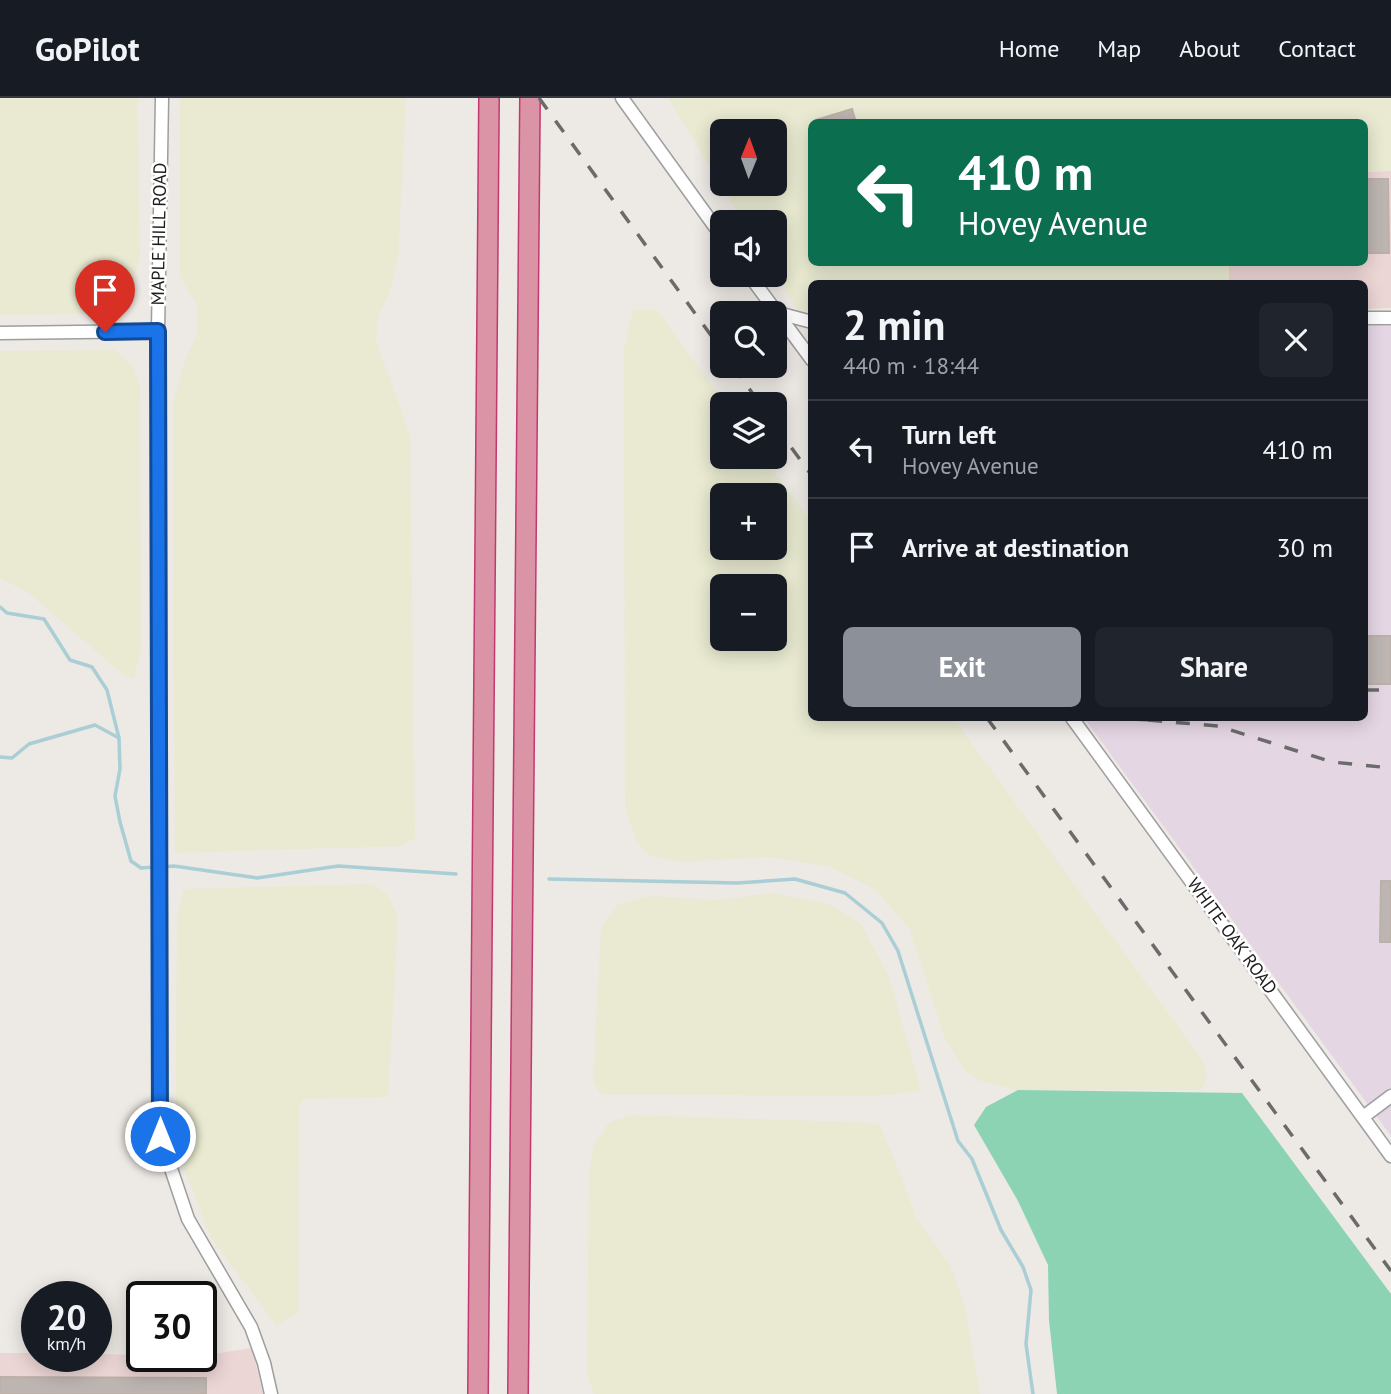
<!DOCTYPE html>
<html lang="en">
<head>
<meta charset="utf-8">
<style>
  body { margin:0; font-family:"PT Sans",sans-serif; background:#20242c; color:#f1f3f6; height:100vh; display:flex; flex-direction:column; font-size:26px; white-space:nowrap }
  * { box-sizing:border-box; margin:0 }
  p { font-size:23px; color:#9ea1a6 }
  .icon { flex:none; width:38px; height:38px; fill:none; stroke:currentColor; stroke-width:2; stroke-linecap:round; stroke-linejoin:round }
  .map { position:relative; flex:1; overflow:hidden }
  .side { position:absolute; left:808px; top:182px; width:560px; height:441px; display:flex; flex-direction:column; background:#171b24; border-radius:10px; box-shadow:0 4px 18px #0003 }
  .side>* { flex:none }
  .guide { position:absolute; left:808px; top:21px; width:560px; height:147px; border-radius:10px; box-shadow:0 4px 18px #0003; background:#0b6e4f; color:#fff; overflow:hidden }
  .needle { width:46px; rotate:1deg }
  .controls { position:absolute; left:710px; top:21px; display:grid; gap:14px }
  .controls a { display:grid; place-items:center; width:77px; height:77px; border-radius:10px; background:#171b24; box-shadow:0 4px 18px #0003; font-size:35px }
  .speed { position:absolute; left:21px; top:1183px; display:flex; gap:14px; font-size:35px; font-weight:700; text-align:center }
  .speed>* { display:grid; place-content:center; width:91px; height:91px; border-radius:50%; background:#171b24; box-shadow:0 4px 18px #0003; line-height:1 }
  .speed small { font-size:18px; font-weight:400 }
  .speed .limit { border:4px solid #111; border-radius:10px; background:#fff; color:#111 }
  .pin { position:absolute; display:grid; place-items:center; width:60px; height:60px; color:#fff; margin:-72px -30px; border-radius:50% 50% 50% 0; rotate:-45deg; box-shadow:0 0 7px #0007 }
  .pin .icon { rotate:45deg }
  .me { position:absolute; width:77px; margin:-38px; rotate:0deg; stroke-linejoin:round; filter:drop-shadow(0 0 5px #0008) }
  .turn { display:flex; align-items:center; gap:24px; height:147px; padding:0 35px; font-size:32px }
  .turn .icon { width:91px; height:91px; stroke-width:2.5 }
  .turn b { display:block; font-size:49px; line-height:60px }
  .round { display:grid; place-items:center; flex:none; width:74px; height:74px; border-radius:10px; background:#20242c }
  .headline { display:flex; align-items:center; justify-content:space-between; height:119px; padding:0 35px }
  h1 { font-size:42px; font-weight:600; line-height:52px }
  .cta { display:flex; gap:14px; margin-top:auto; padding:14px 35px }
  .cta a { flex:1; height:80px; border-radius:10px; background:#8c9099; color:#fff; font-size:28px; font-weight:600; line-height:80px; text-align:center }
  .cta a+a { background:#20242c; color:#f1f3f6 }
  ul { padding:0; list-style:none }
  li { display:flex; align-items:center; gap:21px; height:98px; padding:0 35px; border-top:2px solid #363941 }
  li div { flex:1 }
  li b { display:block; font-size:26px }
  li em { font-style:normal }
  header { display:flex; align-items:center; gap:42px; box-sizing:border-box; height:98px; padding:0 35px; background:#171b24; border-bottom:2px solid #363941 }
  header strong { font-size:33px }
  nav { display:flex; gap:38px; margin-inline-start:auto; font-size:24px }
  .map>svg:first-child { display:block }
</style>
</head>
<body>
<header>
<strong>GoPilot</strong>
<nav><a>Home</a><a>Map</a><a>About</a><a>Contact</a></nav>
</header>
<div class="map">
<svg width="1391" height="1296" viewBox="0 0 1391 1296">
  <rect width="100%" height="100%" fill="#ede9e4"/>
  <!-- commercial -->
  <g fill="#ecd5d5">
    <path d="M1391,73V210L1365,211V186L1229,185V165L1365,164V74Z"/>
    <path d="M252,1250L263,1296H0V1255H37V1258H96V1256L201,1258Z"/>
  </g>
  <!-- industrial -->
  <path fill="#e5d6e3" d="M1365,228H1391V1038L1084,620H1365Z"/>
  <!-- farmland -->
  <g fill="#e9ead1" fill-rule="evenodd">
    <path d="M0,0H137L140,159L130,190L116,205L94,216L0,217Z"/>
    <path d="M180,0H406L398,160L390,194L378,217L376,242L410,338L415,740L402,748L175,755L173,306L186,260L197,236V206L180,179Z"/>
    <path d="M668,0H1391V73L1365,74V24H812V164L1229,165V185L812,186V211L800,215L775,175V124H744ZM723,33H775V86H723Z"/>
    <path d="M633,212H657L725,306H723V359H763L812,425V620H953L1203,963L1207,980L1202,992H1018L980,983L965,973L945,940L910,832L876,792L828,768L770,759L680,764L649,758L635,740L625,708L624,252ZM723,397H775V450H723ZM723,488H775V541H723Z"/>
    <path d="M114,252L133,268L140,289L141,550L134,580L125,578L29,495L0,480V253Z"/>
    <path d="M372,786L386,795L398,818L388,999L303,1001L299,1009L298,1215L276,1227L210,1138L184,1070L176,1013L177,819L184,791Z"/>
    <path d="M773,795L829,806L861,826L889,879L921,993L875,998L600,996L593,983L601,830L618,806L649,798L716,802Z"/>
    <path d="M631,1017L878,1025L894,1060L916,1120L950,1167L964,1205L980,1296H594L587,1275L589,1073L594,1047L609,1025Z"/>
  </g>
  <!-- pitch -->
  <path fill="#8bd3b2" d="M1018,992L1242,995L1391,1196V1296H1057L1049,1222L1048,1167L1018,1103L974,1027L986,1009Z"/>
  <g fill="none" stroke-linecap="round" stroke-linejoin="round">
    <!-- stream -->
    <g stroke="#a9ced5" stroke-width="3.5">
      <path d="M0,509L7,515L44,521L70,562L92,569L107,592L119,640L120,671L115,698L120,724L131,763L141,770L155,769"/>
      <path d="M0,659L12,660L29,646L95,627L119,640"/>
      <path d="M163,769L174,768L257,780L338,768L456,776"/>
      <path d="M549,781L737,785L795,781L845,795L882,825L898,853L958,1043L972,1061L1001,1132L1023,1169L1031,1192L1026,1246L1033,1296"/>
    </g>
  </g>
  <!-- building -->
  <g fill="#bdb5b1" stroke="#bdb0a8" stroke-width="2">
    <path d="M852,11L855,21L843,24H816V22Z"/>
    <path d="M1365,81H1388L1389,155H1365Z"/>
    <rect x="1365" y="538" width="26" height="48"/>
    <path d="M1381,783H1391V844H1380Z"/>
    <path d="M0,1279L206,1280V1296H0Z"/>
  </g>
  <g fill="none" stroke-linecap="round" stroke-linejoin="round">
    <defs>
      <g id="minor">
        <path d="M162,0L158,233L160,1038L188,1121L251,1229L264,1265L271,1296"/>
        <path d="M622,0L723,140"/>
        <path d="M749,177L812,262"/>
        <path d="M778,215L812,224"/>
        <path d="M1365,220H1391"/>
        <path d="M0,235L158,233"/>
        <path d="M1072,620L1391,1058"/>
        <path d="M1363,1019L1391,998"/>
      </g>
      <g id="highway">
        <path d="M478,1296L489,0"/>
        <path d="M518,1296L530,0"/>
      </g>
    </defs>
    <!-- minor casing -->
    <use href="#minor" stroke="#9e9e9e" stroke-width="15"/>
    <!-- highway casing -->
    <use href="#highway" stroke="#c33871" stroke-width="22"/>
    <!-- minor -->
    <use href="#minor" stroke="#fff" stroke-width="12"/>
    <!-- highway -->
    <use href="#highway" stroke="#db94a6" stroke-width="19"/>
    <!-- rail -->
    <g stroke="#6b6b6b" stroke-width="3.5" stroke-dasharray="14 14" stroke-linecap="butt">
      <path d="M539,0L723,254"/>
      <path d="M733,268L760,306"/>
      <path d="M775,327L812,378"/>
      <path d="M1365,592H1391"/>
      <path d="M987,620L1391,1173"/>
      <path d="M1107,620L1156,622"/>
      <path d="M1208,621L1233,620"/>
      <path d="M1148,622L1218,628L1332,664L1391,670"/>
    </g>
  </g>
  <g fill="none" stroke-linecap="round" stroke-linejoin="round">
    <defs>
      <path id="route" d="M105,234L158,233L160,1038"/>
    </defs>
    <!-- route casing -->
    <use href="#route" stroke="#114b97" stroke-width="18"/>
    <!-- route -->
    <use href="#route" stroke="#1a73e8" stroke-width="12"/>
  </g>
  <g text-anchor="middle" stroke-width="5" stroke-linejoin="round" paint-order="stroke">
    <!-- street labels -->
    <g font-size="18" fill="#1d1d1d" stroke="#fff">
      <text transform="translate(159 136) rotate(-89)" y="6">MAPLE HILL ROAD</text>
      <text transform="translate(1232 838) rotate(54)" y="6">WHITE OAK ROAD</text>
    </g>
  </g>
</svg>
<div class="controls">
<a><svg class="needle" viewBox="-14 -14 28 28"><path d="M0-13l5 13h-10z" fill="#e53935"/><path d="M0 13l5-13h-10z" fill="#9ea1a6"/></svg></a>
<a><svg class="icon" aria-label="sound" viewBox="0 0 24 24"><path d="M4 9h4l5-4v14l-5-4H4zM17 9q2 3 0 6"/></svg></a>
<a><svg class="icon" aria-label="search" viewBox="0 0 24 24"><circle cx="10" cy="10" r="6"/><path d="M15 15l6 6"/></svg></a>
<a><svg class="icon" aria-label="layers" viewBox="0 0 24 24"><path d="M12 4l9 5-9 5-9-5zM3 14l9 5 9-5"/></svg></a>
<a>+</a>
<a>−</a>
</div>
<div class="speed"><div>20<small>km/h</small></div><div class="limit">30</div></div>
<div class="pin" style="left:105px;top:234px;background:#d93025"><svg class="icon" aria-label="arrive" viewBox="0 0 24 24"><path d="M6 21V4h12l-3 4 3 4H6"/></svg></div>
<svg class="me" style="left:160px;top:1038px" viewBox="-20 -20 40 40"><circle r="17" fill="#1a73e8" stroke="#fff" stroke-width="3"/><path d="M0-11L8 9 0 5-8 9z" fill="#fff"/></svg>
<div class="guide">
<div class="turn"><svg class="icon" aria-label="left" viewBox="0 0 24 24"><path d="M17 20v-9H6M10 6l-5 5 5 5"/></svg><div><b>410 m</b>Hovey Avenue</div></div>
</div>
<section class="side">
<div class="headline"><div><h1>2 min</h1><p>440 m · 18:44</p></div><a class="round"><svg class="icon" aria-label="close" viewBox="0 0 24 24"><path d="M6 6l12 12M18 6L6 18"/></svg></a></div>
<ul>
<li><svg class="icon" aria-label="left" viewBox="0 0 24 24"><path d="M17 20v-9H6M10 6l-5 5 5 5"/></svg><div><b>Turn left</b><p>Hovey Avenue</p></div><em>410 m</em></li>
<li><svg class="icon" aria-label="arrive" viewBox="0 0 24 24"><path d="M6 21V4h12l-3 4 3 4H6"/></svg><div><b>Arrive at destination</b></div><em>30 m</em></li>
</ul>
<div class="cta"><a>Exit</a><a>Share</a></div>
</section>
</div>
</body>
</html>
